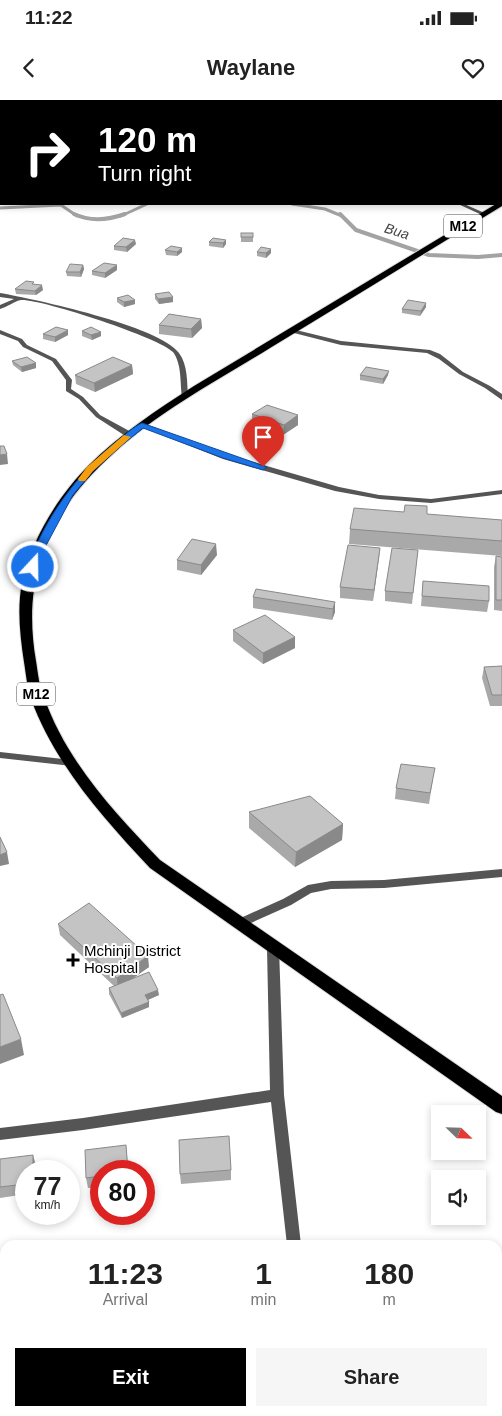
<!DOCTYPE html>
<html lang="en">
<head>
<meta charset="utf-8">
<style>
  body { margin:0; font-family:Arial,sans-serif; background:#f6f6f6; color:#222; height:100vh; display:flex; flex-direction:column; font-size:19px; white-space:nowrap }
  * { box-sizing:border-box; margin:0 }
  p { font-size:16px; color:#767676 }
  .icon { flex:none; width:28px; height:28px; fill:none; stroke:currentColor; stroke-width:2; stroke-linecap:round; stroke-linejoin:round }
  .map { position:relative; flex:1; overflow:hidden }
  .side { position:absolute; left:0px; top:1140px; width:502px; height:176px; display:flex; flex-direction:column; background:#fff; border-radius:15px 15px 0 0; box-shadow:0 2px 8px #0003 }
  .side>* { flex:none }
  .top-card { position:absolute; left:0px; top:0px; width:502px; height:105px; box-shadow:0 2px 8px #0003; background:#000; color:#fff; overflow:hidden }
  .needle { width:32px; rotate:113deg }
  .buttons { position:absolute; left:431px; top:1005px; display:grid; gap:10px }
  .buttons a { display:grid; place-items:center; width:55px; height:55px; border-radius:0px; background:#fff; box-shadow:0 2px 8px #0003; font-size:25px }
  .speed { position:absolute; left:15px; top:1060px; display:flex; gap:10px; font-size:25px; font-weight:700; text-align:center }
  .speed>* { display:grid; place-content:center; width:65px; height:65px; border-radius:50%; background:#fff; box-shadow:0 2px 8px #0003; line-height:1 }
  .speed small { font-size:12px; font-weight:400 }
  .speed .limit { border:8px solid #d22; background:#fff; color:#111 }
  .pin { position:absolute; display:grid; place-items:center; width:42px; height:42px; color:#fff; margin:-51px -21px; border-radius:50% 50% 50% 0; rotate:-45deg; box-shadow:0 0 5px #0007 }
  .pin .icon { rotate:45deg }
  .me { position:absolute; width:55px; margin:-28px; rotate:21deg; stroke-linejoin:round; filter:drop-shadow(0 0 4px #0008) }
  .turn { display:flex; align-items:center; gap:18px; height:105px; padding:0 15px; font-size:22px }
  .turn .icon { width:65px; height:65px; stroke-width:2.5 }
  .turn b { display:block; font-size:35px; line-height:42px }
  .eta { display:flex; justify-content:space-evenly; align-items:center; height:85px; text-align:center }
  .eta b { font-size:30px; font-weight:700; line-height:35px }
  .button { display:flex; gap:10px; margin-top:auto; padding:10px 15px }
  .button a { flex:1; height:58px; border-radius:0px; background:#000; color:#fff; font-size:20px; font-weight:700; line-height:58px; text-align:center }
  .button a+a { background:#f6f6f6; color:#222 }
  .status { display:flex; justify-content:space-between; align-items:center; height:35px; padding:0 25px; background:#fff; direction:ltr }
  .status svg { height:14px; fill:currentColor }
  header { display:flex; justify-content:space-between; align-items:center; height:65px; padding:0 15px; background:#fff; font-size:22px; font-weight:700 }
  .map>svg:first-child { display:block }
</style>
</head>
<body>
<div class="status"><b>11:22</b><svg viewBox="0 0 49 12"><path d="M0 12V9h3v3zM5 12V6h3v6zM10 12V3h3v9zM15 12V0h3v12zM26 1h20v11H26zM47 4h2v5h-2z"/></svg></div>
<header><svg class="icon" aria-label="back" viewBox="0 0 24 24"><path d="M15 5l-7 7 7 7"/></svg>Waylane<svg class="icon" aria-label="heart" viewBox="0 0 24 24"><path d="M12 20l-8-8c-3-5 5-10 8-4 3-6 11-1 8 4z"/></svg></header>
<div class="map">
<svg width="502" height="1316" viewBox="0 0 502 1316">
  <rect width="100%" height="100%" fill="#fff"/>
  <g fill="none" stroke-linecap="round" stroke-linejoin="round">
    <!-- stream-far1 -->
    <g stroke="#a3a3a3" stroke-width="3">
      <path d="M292,104L325,109L342,116"/>
      <path d="M0,108L61,105L77,116"/>
      <path d="M121,116L147,104"/>
    </g>
    <!-- stream -->
    <g stroke="#a3a3a3" stroke-width="4">
      <path d="M74,114C91,122 108,120 125,114"/>
      <path d="M340,114L356,130L429,155L478,157L502,155"/>
    </g>
    <defs>
      <path id="trunk" d="M502,102V106C425,153 348,201 270,248C217,281 161,310 115,352C50,409 21,475 36,561C38,573 39,586 44,597C66,661 115,713 160,760L502,996V1014L496,1012L150,768C103,718 55,664 31,599C27,587 26,574 24,562C20,536 17,508 22,483C31,440 58,396 89,365C120,334 157,310 194,286L496,104Z"/>
    </defs>
    <!-- trunk casing -->
    <use href="#trunk" stroke="#dbdbdb" stroke-width="2"/>
    <!-- minor -->
    <g fill="#555" fill-rule="evenodd">
      <rect x="456" y="0" width="4" height="1"/>
      <rect x="0" y="16" width="1" height="2"/>
      <rect x="0" y="28" width="1" height="2"/>
      <rect x="501" y="30" width="1" height="2"/>
      <path d="M458,104H464L487,114L482,115Z"/>
      <path d="M0,193C34,199 160,226 179,253C188,265 187,283 188,297L185,299L182,297C180,283 182,264 173,252C160,238 42,199 21,200C15,201 7,207 0,209V205L14,199L0,197Z"/>
      <path d="M292,229L341,241L430,250L440,254L463,272L490,286L502,294V300L485,288L459,274L439,259L427,253L341,245L290,232V230Z"/>
      <path d="M0,230L22,239L27,245L56,259L72,280L71,289L83,297L100,315L133,333V337H127L96,317L79,299L66,291V280L52,261L23,247L18,241L0,234Z"/>
      <path d="M140,324H144L229,355L339,387L379,395L431,399L502,390V394L431,403L379,399L335,391L223,359L140,326Z"/>
      <path d="M0,652L72,660L77,663L72,666L0,658Z"/>
      <path d="M502,769V777L384,788L331,789L311,793L291,805L242,827L238,828L234,827L232,824L234,821L283,799L308,785L331,781L384,780Z"/>
      <path d="M273,843L277,845L279,848L284,995L301,1145H287L271,1002L83,1030L0,1040V1028L83,1018L270,990L267,848L269,845Z"/>
      <path d="M305,1311H321L322,1316H306Z"/>
    </g>
    <!-- trunk -->
    <use href="#trunk" fill="#000" fill-rule="evenodd"/>
  </g>
  <!-- wall -->
  <g fill="#a9a9a9">
    <path d="M237,0H253L251,1H237Z"/>
    <path d="M299,0H317V1H298Z"/>
    <rect x="241" y="133" width="12" height="9"/>
    <path d="M226,140V144L223,148L209,146V142Z"/>
    <path d="M136,144L127,152L114,150V146Z"/>
    <path d="M271,149V153L266,158L257,156V152Z"/>
    <path d="M165,150L182,152L177,156L166,155Z"/>
    <path d="M83,165L84,169L81,177L67,176L66,172Z"/>
    <path d="M117,165V170L105,178L92,175V171Z"/>
    <path d="M34,184L43,190L36,195L16,194L15,189Z"/>
    <path d="M155,194L173,202L159,204L155,199Z"/>
    <path d="M117,198L135,200V204L124,207L117,202Z"/>
    <path d="M426,203V207L420,216L402,213V209Z"/>
    <path d="M201,219L202,228L192,238L159,234V225Z"/>
    <path d="M82,231L101,232V236L92,240L82,236Z"/>
    <path d="M43,234L68,235L55,242L43,239Z"/>
    <path d="M12,261L36,263V268L22,272L13,265Z"/>
    <path d="M132,265L133,274L95,292L76,284L75,275Z"/>
    <path d="M360,275H388L383,284L360,280Z"/>
    <path d="M252,314L298,315V325L283,335L252,324Z"/>
    <path d="M502,420V456L349,444L350,429Z"/>
    <path d="M380,448L373,501L340,498V487Z"/>
    <path d="M418,450L412,504L385,501V491Z"/>
    <path d="M217,455L201,475L177,470V460Z"/>
    <path d="M496,456L502,457V511L494,510V467Z"/>
    <path d="M423,481L489,501L487,512L421,506Z"/>
    <path d="M253,497L335,502V512L332,520L253,508Z"/>
    <path d="M233,530L295,537V548L263,564L233,541Z"/>
    <path d="M502,566V606H490L482,578L484,567Z"/>
    <path d="M433,679L429,704L395,699L396,688Z"/>
    <path d="M249,712L343,724L342,740L295,767L249,728Z"/>
    <path d="M58,824L149,867L133,878L159,895L148,900L149,902V907L122,918L109,894V888L114,886L60,835Z"/>
    <path d="M127,1056L128,1071H101V1087L88,1088L86,1078Z"/>
    <path d="M0,1059L36,1066L26,1071V1094L0,1098Z"/>
    <path d="M231,1070V1080L181,1084L180,1074Z"/>
  </g>
  <!-- shaded-wall -->
  <g fill="#898989">
    <path d="M135,140L136,144L127,152L126,147Z"/>
    <path d="M226,140V144L223,148V143Z"/>
    <path d="M182,148V152L177,156V152Z"/>
    <path d="M271,149V153L266,158V153Z"/>
    <path d="M83,165L84,169L81,177L80,172Z"/>
    <path d="M117,165V170L105,178V173Z"/>
    <path d="M42,185L43,190L36,195L35,191Z"/>
    <path d="M173,197V202L159,204L158,199Z"/>
    <path d="M135,200V204L124,207V202Z"/>
    <path d="M426,203V207L420,216L421,211Z"/>
    <path d="M201,219L202,228L192,238L191,229Z"/>
    <path d="M68,230V235L55,242V237Z"/>
    <path d="M101,232V236L92,240L91,235Z"/>
    <path d="M36,263V268L22,272L21,267Z"/>
    <path d="M132,265L133,274L95,292L94,283Z"/>
    <path d="M389,271L388,275L383,284V279Z"/>
    <path d="M298,315V325L283,335L284,325Z"/>
    <path d="M7,354L8,364L0,365V355Z"/>
    <path d="M216,444L217,455L201,475V465Z"/>
    <path d="M380,448L379,458L373,501L374,490Z"/>
    <path d="M335,502V512L332,520L333,509Z"/>
    <path d="M295,537V548L263,564V553Z"/>
    <path d="M343,724L342,740L295,767L296,752Z"/>
    <path d="M7,752L9,764L0,766V755Z"/>
    <path d="M148,856L149,867L118,889L117,878Z"/>
    <path d="M158,890L159,895L145,901V895Z"/>
    <path d="M149,902V907L122,918L121,913Z"/>
    <path d="M21,939L24,955L0,964V947Z"/>
    <path d="M33,1055L36,1066V1071H33Z"/>
    <path d="M99,1311H103L102,1316H97Z"/>
  </g>
  <!-- building -->
  <g fill="#c4c4c4" stroke="#898989">
    <rect x="140" y="0" width="11" height="1"/>
    <rect x="241" y="133" width="12" height="4"/>
    <path d="M123,138L135,140L126,147L114,146Z"/>
    <path d="M213,138L226,140L223,143L209,142Z"/>
    <path d="M171,146L182,148L177,152L165,150Z"/>
    <path d="M261,147L271,149L266,153L257,152Z"/>
    <path d="M104,163L117,165L105,173L92,171Z"/>
    <path d="M70,164L83,165L80,172H66Z"/>
    <path d="M26,181L34,182L32,184L42,185L35,191L15,189Z"/>
    <path d="M169,192L173,197L158,199L155,194Z"/>
    <path d="M128,195L135,200L124,202L117,198Z"/>
    <path d="M408,200L426,203L421,211L402,209Z"/>
    <path d="M169,214L201,219L191,229L159,225Z"/>
    <path d="M56,227L68,230L55,237L43,234Z"/>
    <path d="M91,227L101,232L91,235L82,231Z"/>
    <path d="M27,257L36,263L21,267L12,261Z"/>
    <path d="M113,257L132,265L94,283L75,275Z"/>
    <path d="M366,267L389,271L383,279L360,275Z"/>
    <path d="M267,305L298,315L284,325L252,314Z"/>
    <path d="M0,346H4L7,354L0,355Z"/>
    <path d="M405,405L427,406V414L502,420V441L350,429L354,408L404,412Z"/>
    <path d="M192,439L216,444L201,465L177,460Z"/>
    <path d="M348,445L380,448L374,490L340,487Z"/>
    <path d="M392,448L418,450L413,493L385,491Z"/>
    <path d="M496,456L502,457V500H496Z"/>
    <path d="M423,481L489,486V501L422,496Z"/>
    <path d="M256,489L335,502L333,509L253,497Z"/>
    <path d="M265,515L295,537L263,553L233,530Z"/>
    <path d="M502,566V595H492L484,567Z"/>
    <path d="M401,664L435,668L430,693L396,688Z"/>
    <path d="M310,696L343,724L296,752L249,712Z"/>
    <path d="M0,737L7,752L0,755Z"/>
    <path d="M89,803L148,856L117,878L58,824Z"/>
    <path d="M149,872L158,890L145,895L149,902L121,913L109,888Z"/>
    <path d="M3,894L21,939L0,947V895Z"/>
    <path d="M229,1036L231,1070L180,1074L179,1040Z"/>
    <path d="M126,1045L128,1071H101V1076L86,1078L85,1050Z"/>
    <path d="M33,1055V1071H26V1084L0,1087V1059Z"/>
    <path d="M38,1311H99L97,1316H37Z"/>
  </g>
  <!-- route -->
  <path fill="#1a73e8" stroke="#114b97" d="M142,323L267,367L263,370L223,358L143,328L116,350L93,371L73,395L42,453L38,467L36,469H30L28,467C44,418 80,370 121,338C127,333 135,326 142,323Z"/>
  <!-- slow -->
  <path fill="#f59e0b" d="M124,335L131,337L93,371L85,381H79L78,379L87,367Z"/>
  <!-- markers -->
  <path fill="#000" stroke="#fff" stroke-width="2" d="M70.5 852.5h5v5h5v5h-5v5h-5v-5h-5v-5h5z"/>
  <g text-anchor="middle" stroke-width="4" stroke-linejoin="round" paint-order="stroke">
    <!-- shield labels -->
    <g fill="#fff" stroke="#4c4c4c" stroke-width="1">
      <rect x="444" y="114.5" width="38" height="23" rx="4"/>
      <rect x="17" y="582.5" width="38" height="23" rx="4"/>
    </g>
    <g font-size="14" font-weight="bold" fill="#000">
      <text x="463" y="131">M12</text>
      <text x="36" y="599">M12</text>
    </g>
    <!-- far-water labels -->
    <g font-size="14" font-style="italic" fill="#444" stroke="#fff">
      <text transform="translate(397 131) rotate(18)" y="5">Bua</text>
    </g>
    <!-- poi labels -->
    <g font-size="15" fill="#000" stroke="#fff" text-anchor="start">
      <text x="84" y="856">Mchinji District<tspan x="84" dy="17">Hospital</tspan></text>
    </g>
  </g>
</svg>
<div class="buttons">
<a><svg class="needle" viewBox="-14 -14 28 28"><path d="M0-13l5 13h-10z" fill="#e53935"/><path d="M0 13l5-13h-10z" fill="#767676"/></svg></a>
<a><svg class="icon" aria-label="sound" viewBox="0 0 24 24"><path d="M4 9h4l5-4v14l-5-4H4zM17 9q2 3 0 6"/></svg></a>
</div>
<div class="speed"><div>77<small>km/h</small></div><div class="limit">80</div></div>
<div class="pin" style="left:263px;top:367px;background:#d93025"><svg class="icon" aria-label="arrive" viewBox="0 0 24 24"><path d="M6 21V4h12l-3 4 3 4H6"/></svg></div>
<svg class="me" style="left:33px;top:467px" viewBox="-20 -20 40 40"><circle r="17" fill="#1a73e8" stroke="#fff" stroke-width="3"/><path d="M0-11L8 9 0 5-8 9z" fill="#fff"/></svg>
<div class="top-card">
<div class="turn"><svg class="icon" aria-label="right" viewBox="0 0 24 24"><path d="M7 20v-9h11M14 6l5 5-5 5"/></svg><div><b>120 m</b>Turn right</div></div>
</div>
<section class="side">
<div class="eta">
<div><b>11:23</b><p>Arrival</p></div>
<div><b>1</b><p>min</p></div>
<div><b>180</b><p>m</p></div>
</div>
<div class="button"><a>Exit</a><a>Share</a></div>
</section>
</div>
</body>
</html>
